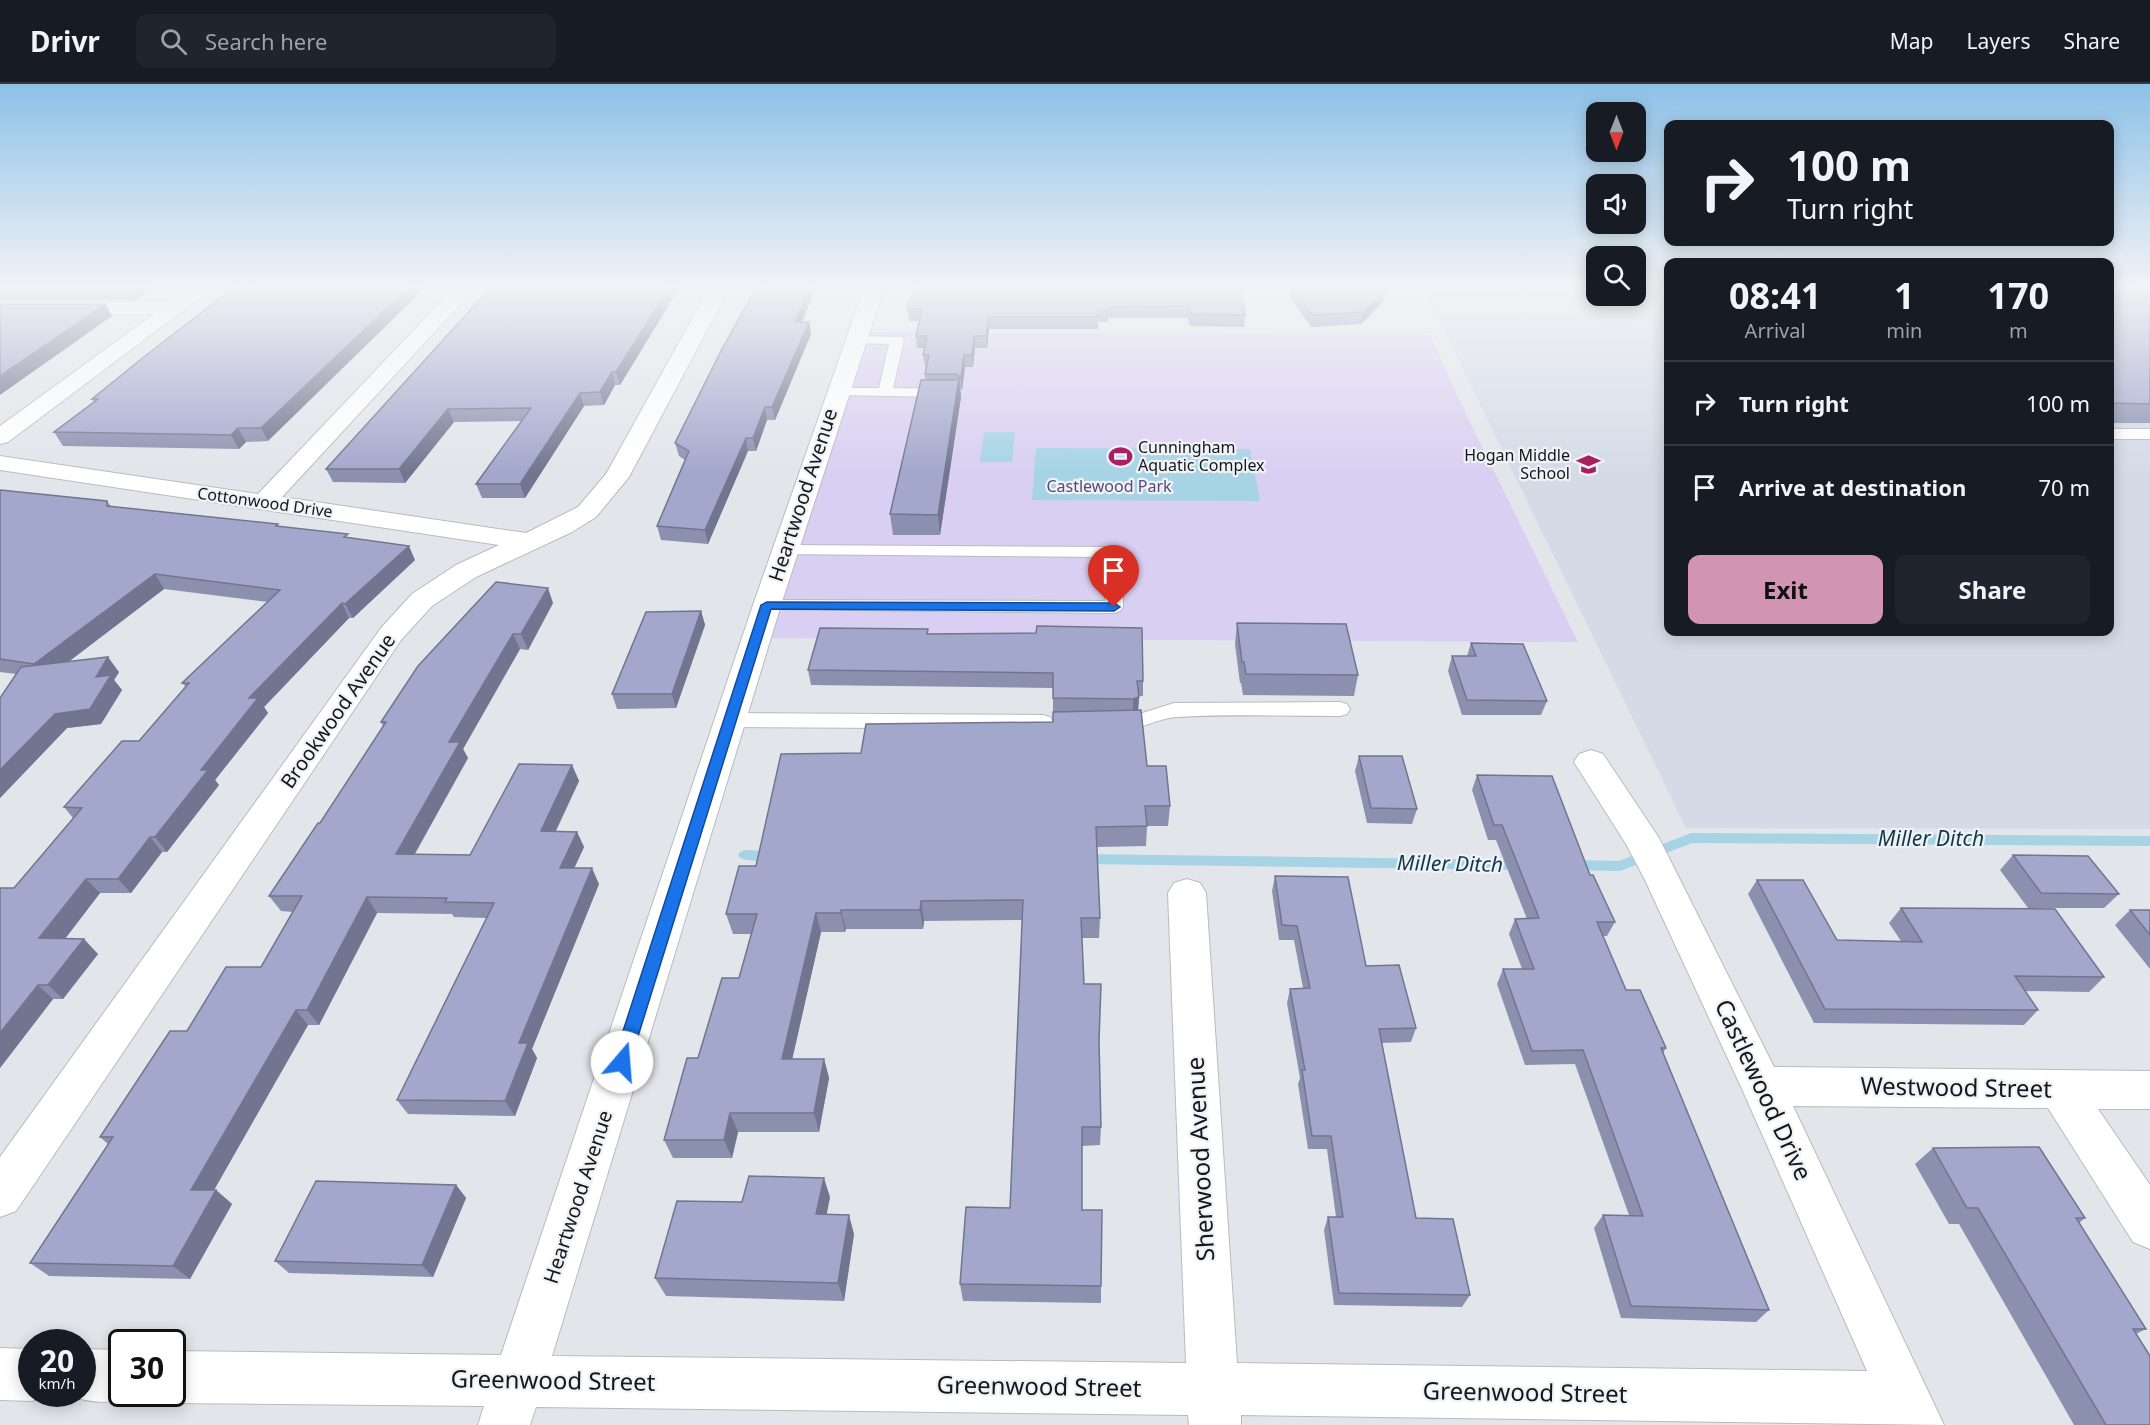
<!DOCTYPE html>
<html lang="en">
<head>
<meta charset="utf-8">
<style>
  body { margin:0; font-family:"Noto Sans",sans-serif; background:#20242c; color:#f1f3f6; height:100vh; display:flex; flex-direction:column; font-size:22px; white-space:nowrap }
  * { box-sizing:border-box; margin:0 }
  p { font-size:20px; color:#9ea1a6 }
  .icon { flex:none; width:33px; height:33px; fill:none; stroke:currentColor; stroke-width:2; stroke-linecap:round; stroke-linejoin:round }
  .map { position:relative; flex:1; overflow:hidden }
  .panel { position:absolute; left:1664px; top:174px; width:450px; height:378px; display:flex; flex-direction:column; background:#171b24; border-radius:12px; box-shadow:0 3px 15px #0003 }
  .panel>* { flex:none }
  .hud { position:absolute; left:1664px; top:36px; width:450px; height:126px; border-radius:12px; box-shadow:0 3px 15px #0003; background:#171b24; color:#f1f3f6; overflow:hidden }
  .needle { width:39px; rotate:180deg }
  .fabs { position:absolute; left:1586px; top:18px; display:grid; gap:12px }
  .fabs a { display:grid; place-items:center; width:60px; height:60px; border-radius:12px; background:#171b24; box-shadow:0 3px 15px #0003; font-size:30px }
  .speed { position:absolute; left:18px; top:1245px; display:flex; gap:12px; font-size:30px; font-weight:700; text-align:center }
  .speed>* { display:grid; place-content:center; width:78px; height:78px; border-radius:50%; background:#171b24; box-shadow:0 3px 15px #0003; line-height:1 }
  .speed small { font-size:15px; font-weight:400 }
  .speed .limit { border:3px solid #111; border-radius:9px; background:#fff; color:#111 }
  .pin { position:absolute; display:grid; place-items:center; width:51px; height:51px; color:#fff; margin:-62px -26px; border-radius:50% 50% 50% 0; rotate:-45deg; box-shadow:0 0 6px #0007 }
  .pin .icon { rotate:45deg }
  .me { position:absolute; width:66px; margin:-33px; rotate:18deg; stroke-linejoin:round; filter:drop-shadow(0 0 4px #0008) }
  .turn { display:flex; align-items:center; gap:21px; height:126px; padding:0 24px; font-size:27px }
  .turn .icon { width:78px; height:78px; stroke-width:2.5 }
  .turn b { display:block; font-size:42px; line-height:51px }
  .eta { display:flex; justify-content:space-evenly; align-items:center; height:102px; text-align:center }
  .eta b { font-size:36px; font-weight:700; line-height:42px }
  .primary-button { display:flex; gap:12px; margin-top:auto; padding:12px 24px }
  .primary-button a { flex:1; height:69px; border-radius:12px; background:#d194b3; color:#111; font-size:24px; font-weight:700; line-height:69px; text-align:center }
  .primary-button a+a { background:#20242c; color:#f1f3f6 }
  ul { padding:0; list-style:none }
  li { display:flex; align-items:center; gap:18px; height:84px; padding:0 24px; border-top:2px solid #363941 }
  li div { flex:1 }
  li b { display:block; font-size:22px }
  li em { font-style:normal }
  header { display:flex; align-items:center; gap:36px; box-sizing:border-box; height:84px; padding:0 30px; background:#171b24; border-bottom:2px solid #363941 }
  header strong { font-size:28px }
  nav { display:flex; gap:33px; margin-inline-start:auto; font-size:21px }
  .search { width:420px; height:54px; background:#20242c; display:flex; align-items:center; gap:15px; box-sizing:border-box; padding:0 21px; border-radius:12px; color:#9ea1a6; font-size:22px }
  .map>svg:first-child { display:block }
</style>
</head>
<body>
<header>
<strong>Drivr</strong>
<div class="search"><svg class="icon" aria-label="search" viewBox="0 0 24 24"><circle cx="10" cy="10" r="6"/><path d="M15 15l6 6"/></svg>Search here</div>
<nav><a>Map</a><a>Layers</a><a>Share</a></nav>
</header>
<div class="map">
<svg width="2150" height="1341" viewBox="0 0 2150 1341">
  <rect width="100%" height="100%" fill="#e2e5ea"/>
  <!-- built -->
  <path fill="#d4dbe7" d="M1422,201H1596V212H1635V201H1668V548H2109V201H2150V745L1686,744Z"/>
  <!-- green -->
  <path fill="#d9cff2" d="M858,248L1430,251L1463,324L1578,558L756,554Z"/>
  <!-- water -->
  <g fill="#a6d4e5">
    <path d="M984,348H1015L1012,378H980Z"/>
    <path d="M1036,364L1250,365L1260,417L1032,416Z"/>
  </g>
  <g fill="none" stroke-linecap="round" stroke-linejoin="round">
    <!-- stream -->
    <g fill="#a6d4e5" fill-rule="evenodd">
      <path d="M1691,749L2150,752V762L1692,759L1620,787L1571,786L1566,785L1564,781L1566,777L1571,776L1619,777Z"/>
      <path d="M745,766L779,768L781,771L779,774C768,778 751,778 740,774L738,771L740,768Z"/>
      <path d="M1082,770L1521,776L1526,777L1528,781L1526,785L1521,786L1082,780L1077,779L1075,775L1077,771Z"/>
    </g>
    <defs>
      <g id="service">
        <path d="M855,252L902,253L904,256L893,304L947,305L954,309L947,313L832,311L830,308L832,305L837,304H879L889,260L850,259L848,256L850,253Z"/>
        <rect x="2109" y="345" width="41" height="10"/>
        <path d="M786,461L1114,463L1120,464L1123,468V523L1120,527L1114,529L761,525L758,521L761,517L767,516L1105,517V473L780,470L777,466L780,462Z"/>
        <path d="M1340,618L1347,620L1350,625L1347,630L1340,632C1286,632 1232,630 1178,633C1152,634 1136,652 1107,644L1104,639L1107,634L1133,632L1174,619Z"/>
        <path d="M732,629L1043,631L1050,633L1053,638L1050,643L1043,645L732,643L725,641L722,636L725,631Z"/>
      </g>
      <g id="minor">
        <path d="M457,201H478L282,413L526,449L578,423L606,390L711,201H731L629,393L596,433L572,448L476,493L432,522L401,556L16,1127L0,1133V1073L381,544L412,510L456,481L499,461L0,386V372L258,410Z"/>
        <path d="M865,201H885L781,521L552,1272L1186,1279L1168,809L1174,799L1187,795L1200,799L1206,809L1237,1279L1867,1287L1742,1005L1645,796L1626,760L1574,678L1579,670L1591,666L1603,670L1659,754L1774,983L2150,987V1025H2098L2150,1101V1165L2133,1158L2048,1024L1793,1022L1944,1341L1241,1331V1341H1189L1188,1331L536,1323L530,1341H478L484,1322L172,1319L154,1311L172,1310V1267L501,1271L753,521Z"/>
        <path d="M0,218H176L183,220L186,224L183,228L176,230H0Z"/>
        <path d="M0,1264L32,1265V1310H49L32,1317L0,1316Z"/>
        <path d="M82,1265L122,1266V1310H140C115,1321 90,1320 65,1310H82Z"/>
      </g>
      <path id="tertiary" d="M194,201H217L8,358L0,360V342Z"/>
    </defs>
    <!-- service casing -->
    <use href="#service" stroke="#b8bbc0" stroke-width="2"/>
    <!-- minor casing -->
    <use href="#minor" stroke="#b8bbc0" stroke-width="2"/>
    <!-- tertiary casing -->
    <use href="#tertiary" stroke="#b8bbc0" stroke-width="2"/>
    <!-- service -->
    <use href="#service" fill="#fff" fill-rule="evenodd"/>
    <!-- minor -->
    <use href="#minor" fill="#fff" fill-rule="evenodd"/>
    <!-- tertiary -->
    <use href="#tertiary" fill="#fff" fill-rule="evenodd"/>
  </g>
  <!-- wall -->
  <g fill="#8c90af">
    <path d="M0,201H157L136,216H0Z"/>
    <path d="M237,201L268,357L246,358L239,365L63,362L54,348L94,318L92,315Z"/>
    <path d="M681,201L620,301H615L604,321L584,322L525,414H482L476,400L522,337L454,338L405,399L333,398L326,385Z"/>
    <path d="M755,201H817L802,238H809L811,250L775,336H767L756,367H748L708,460L661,456L657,442L685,376L679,372L675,359L756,204Z"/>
    <path d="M1240,201L1245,231L1244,243L1190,242L1188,234H1108V238H1098V245H989L987,264H975L973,283H965L962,306L960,305L961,313L940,451H893L890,430L925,296V290L926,283H925L923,271L925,264H917L916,252L919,237H909L907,225Z"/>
    <path d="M1292,201L1386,206L1383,218L1361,240L1311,243L1290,213Z"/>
    <path d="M2109,201L2150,205V339H2109Z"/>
    <path d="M0,406L107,417L111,423L280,442L350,454L415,476L353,534H349L264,623L268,629L215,696L219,701L167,768H162L131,809H100L65,855L98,870L63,915H53L0,984V804H14L73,734L64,723L139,657L186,603L182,599L268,518L164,505L68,578L119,588L114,596L122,606L101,640L67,644L0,714V614L16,590L0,588Z"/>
    <path d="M553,519L528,566L520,565L463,665L468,674L415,770L470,771L572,681L579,697L556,747L577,748L584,763L574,784L599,800L532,965L537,974L515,1032L408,1030L397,1016L486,834L454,833L452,830L377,829L319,941H308L214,1106H216L232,1120L190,1195L49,1192L30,1179L109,1061L100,1053L187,947L261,883L293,828L281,827L269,812L320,739L383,642L381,638Z"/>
    <path d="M701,527L705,541L676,624L617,625L612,610Z"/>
    <path d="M1237,539L1358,591L1354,612L1243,611L1241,599H1240L1235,560Z"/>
    <path d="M928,550L1143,597V612H1139L1138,627L1147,682L1170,722L1168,742H1147L1146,762L1097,763L1100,834L1099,854H1082L1084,900L1099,959L1101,1043L1100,1061L1082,1062V1126L1101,1202V1219L963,1217L960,1200L1010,1124L1022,836L924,837L923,845H846L845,848H821L792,975H824L829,994L819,1048H738L732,1074H673L664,1056L698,974L739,894L751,850H733L726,830L756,782L861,669L1053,638V604L811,601L808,586Z"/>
    <path d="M1471,559L1547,617L1541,631H1462L1448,587L1452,572H1467Z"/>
    <path d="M1359,672L1417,725L1412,740L1367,739L1355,687Z"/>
    <path d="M1477,691L1590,791L1615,838L1607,852H1603L1626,906L1666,964L1663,969L1769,1226L1756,1238L1621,1234L1594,1144L1603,1131H1629L1575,980L1525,981L1497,900L1503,885H1522L1509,850L1515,835H1527L1496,756H1488L1472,706Z"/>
    <path d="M2013,771L2119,810L2104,824H2028L2000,786Z"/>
    <path d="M1275,792L1366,882L1416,944L1411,958L1382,959L1416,1134L1470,1211L1462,1223L1334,1221L1324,1146L1328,1133H1336L1327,1065H1308L1298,1000L1300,994L1287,919L1290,905L1303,904L1294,856H1279L1272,807Z"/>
    <path d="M1757,796L1837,856L1901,857L1889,839L1901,824L2104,893L2089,908L2025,907L2038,926L2024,941L1814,939L1748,810Z"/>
    <path d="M2130,826H2150V885L2115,841Z"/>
    <path d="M1933,1064L2085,1134L2079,1139L2146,1245L2136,1250L2150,1341H2074L1959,1140H1949L1915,1080Z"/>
    <path d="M456,1101L466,1114L433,1193L289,1189L275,1177Z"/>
    <path d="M830,1113L826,1131L854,1150L844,1217L666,1212L655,1194L742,1118Z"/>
  </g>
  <!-- shaded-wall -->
  <g fill="#72758f">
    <path d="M133,201H157L136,216L129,204Z"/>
    <path d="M411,201H428L268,357L261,344Z"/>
    <path d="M671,201H681L620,301L616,288Z"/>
    <path d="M811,201H817L797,250L795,238Z"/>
    <path d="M1386,206L1383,218L1361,240L1363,228Z"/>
    <path d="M105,220L112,232L0,311V292Z"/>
    <path d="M989,233V245L987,264L986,252Z"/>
    <path d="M809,238L811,250L775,336L772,323Z"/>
    <path d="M974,252L975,264L973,283L972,271Z"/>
    <path d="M964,271L965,283L962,306L961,293Z"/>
    <path d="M612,288L615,301L604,321L600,308Z"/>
    <path d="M959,294L961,313L940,451L938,431Z"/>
    <path d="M580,309L584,322L525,414L520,400Z"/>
    <path d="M765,323L767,336L756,367L753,354Z"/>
    <path d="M448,325L454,338L405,399L399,385Z"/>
    <path d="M238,344L246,358L239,365L231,351Z"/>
    <path d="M746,354L748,367L708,460L705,446Z"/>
    <path d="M409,462L415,476L353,534L345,520Z"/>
    <path d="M155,490L164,505L46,595L34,580Z"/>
    <path d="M548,504L553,519L528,566L521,550Z"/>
    <path d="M342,519L349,534L264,623L268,629L215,696L219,701L167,768L155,753L249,614Z"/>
    <path d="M701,527L705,541L676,624L672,610Z"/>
    <path d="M513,550L520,565L463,665L468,674L406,785L396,770L449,658Z"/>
    <path d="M108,573L119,588L114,596L122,606L101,640L67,644L0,714V686L55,630L96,593Z"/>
    <path d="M1139,613L1138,628L1133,630V615Z"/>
    <path d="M572,681L579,697L548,763L541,747Z"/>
    <path d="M577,748L584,763L567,800L560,784Z"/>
    <path d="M150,753L162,768L131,809L118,795Z"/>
    <path d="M592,784L599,800L532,965L537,974L515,1032L505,1017L519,959Z"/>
    <path d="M86,795L100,809L54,869L39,854Z"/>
    <path d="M367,813L377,829L319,941L307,926Z"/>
    <path d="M921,817L924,837L923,845L920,826Z"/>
    <path d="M841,826L846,845L845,848L841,829Z"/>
    <path d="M816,829L821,848L788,994L782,975Z"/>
    <path d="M84,855L98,870L63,915L48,901Z"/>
    <path d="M38,901L53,915L0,984V949Z"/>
    <path d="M296,926L308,941L206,1120L191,1106Z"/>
    <path d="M824,975L829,994L819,1048L814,1029Z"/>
    <path d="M730,1029L738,1048L732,1074L724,1056Z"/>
    <path d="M824,1094L830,1113L823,1149L816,1130Z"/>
    <path d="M456,1101L466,1114L433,1193L422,1181Z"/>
    <path d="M216,1106L232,1120L190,1195L173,1182Z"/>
    <path d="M849,1131L854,1150L844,1217L838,1199Z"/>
  </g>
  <!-- building -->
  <g fill="#a3a7cc" stroke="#72758f" stroke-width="1.5">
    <path d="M0,201H133L129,204H0Z"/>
    <path d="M237,201H411L261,344H238L231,351L54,348L98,315H92L145,272Z"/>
    <path d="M493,201H671L616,288H612L600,308L580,309L520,400H476L531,324L448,325L399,385H326Z"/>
    <path d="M758,201H811L795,238H809L772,323H765L753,354H746L705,446L657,442L689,367L675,359L723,263Z"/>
    <path d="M915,201H1240L1245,231L1191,230L1189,222L1108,223V226H1098L1099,233H989L986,252H974L972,271H964L961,293L955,290H925L929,271H923L927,252H916L922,225H907Z"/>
    <path d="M1292,201H1384L1386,206L1363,228L1312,231Z"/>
    <path d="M2109,201H2144L2150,205V320L2109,319Z"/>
    <path d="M0,220H105L0,292Z"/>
    <path d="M959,294L938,431L890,430L921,296H955Z"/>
    <path d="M0,406L107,417V422L278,440L276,442L348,450L344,453L409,462L345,520L342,519L249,614H258L201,686H208L155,753H150L118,795H86L39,854L84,855L48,901H38L0,949V804H14L82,724L64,723L122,657H139L189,599H182L280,506L155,490L34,580L0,575Z"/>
    <path d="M496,498L548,504L521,550H513L449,658H460L396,770L470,771L519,680L572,681L541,747L577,748L560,784H592L519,959H528L505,1017L397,1016L494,819L445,818L447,814L367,813L307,926H296L191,1106H216L173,1182L30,1179L113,1053H100L170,947H187L226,883H261L302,812H269L318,739H320L386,638H381L418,582Z"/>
    <path d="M701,527L672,610H612L646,528Z"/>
    <path d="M1237,539L1346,540L1358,591L1246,590L1244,578H1242Z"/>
    <path d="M1037,542L1142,544L1143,597H1137L1139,613L1133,615L1053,614V589L808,586L820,544L928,545L927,550L1036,549Z"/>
    <path d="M1471,559L1523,560L1547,617L1467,616L1452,572H1476Z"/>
    <path d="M108,573L96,593L111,591L90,625L55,630L0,686V614L21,583Z"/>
    <path d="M1141,626L1147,682H1166L1170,722H1145L1147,742L1096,743L1100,834H1081L1084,900H1101L1099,957L1101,1043H1082V1126H1102L1101,1202L960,1200L966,1123L1010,1124L1023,816L921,817L920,826H841V829H816L782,975H824L814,1029H730L724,1056H664L687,974H698L722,894H739L757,830H726L739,782H756L781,670L861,669L866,640L1053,638V628Z"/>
    <path d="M1359,672H1402L1417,725L1371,724Z"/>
    <path d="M1477,691L1552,692L1590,791H1593L1615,838H1597L1626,906H1640L1666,964H1661L1769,1226L1631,1222L1603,1131L1643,1132L1583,966L1532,967L1503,885H1534L1515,835L1539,834L1502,741H1494Z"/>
    <path d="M2013,771L2088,772L2119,810L2041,809Z"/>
    <path d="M1275,792L1348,793L1366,882L1399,881L1416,944L1379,945L1416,1134L1453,1135L1470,1211L1339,1209L1328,1133H1343L1331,1052H1312L1302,986H1305L1290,905L1310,904L1297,842L1282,841Z"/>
    <path d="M1757,796H1803L1837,856L1922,858L1901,824L2055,825L2104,893L2015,892L2038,926L1825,925Z"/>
    <path d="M2130,826H2150V851Z"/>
    <path d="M2039,1063L2085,1134H2076L2146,1245H2133L2150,1272V1341H2106L1978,1124H1967L1933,1064Z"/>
    <path d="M749,1092L824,1094L816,1130L849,1131L838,1199L655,1194L677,1117L742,1118Z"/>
    <path d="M316,1097L456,1101L422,1181L275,1177Z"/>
  </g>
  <!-- sky -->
  <linearGradient id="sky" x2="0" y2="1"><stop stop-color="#8dc1e7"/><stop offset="0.52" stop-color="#f2f3f6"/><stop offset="1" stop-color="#f2f3f6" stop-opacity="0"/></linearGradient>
  <rect width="2150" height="389" fill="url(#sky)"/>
  <!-- route -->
  <path fill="#1a73e8" stroke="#114b97" stroke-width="1.5" d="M767,518L1114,519L1120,523L1114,527L771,525L630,978L628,983L622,985L616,983L613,978L761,521Z"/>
  <!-- icons -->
  <defs>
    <symbol id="stadium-bare" viewBox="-9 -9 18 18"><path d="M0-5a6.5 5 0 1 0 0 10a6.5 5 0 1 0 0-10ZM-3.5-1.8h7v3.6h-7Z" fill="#a91f62" stroke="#eff2f7" stroke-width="2.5" paint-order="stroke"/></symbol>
    <symbol id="school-bare" viewBox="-9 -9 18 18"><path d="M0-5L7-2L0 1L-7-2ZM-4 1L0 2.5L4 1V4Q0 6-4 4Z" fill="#a91f62" stroke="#eff2f7" stroke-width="2.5" paint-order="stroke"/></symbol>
  </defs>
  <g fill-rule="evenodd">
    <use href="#stadium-bare" x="1104" y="356" width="33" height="33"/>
    <use href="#school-bare" x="1572" y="364" width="33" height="33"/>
  </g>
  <g text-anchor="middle" stroke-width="4.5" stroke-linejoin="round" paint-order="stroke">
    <!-- far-poi labels -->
    <g font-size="16" fill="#161719" stroke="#eff2f7" text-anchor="start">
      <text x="1138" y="369">Cunningham<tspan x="1138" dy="18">Aquatic Complex</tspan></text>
      <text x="1570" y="377" text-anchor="end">Hogan Middle<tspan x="1570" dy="18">School</tspan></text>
    </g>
    <!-- far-park labels -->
    <g font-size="16" fill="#59477a" stroke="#eff2f7">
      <text x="1109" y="408">Castlewood Park</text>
    </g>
    <!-- far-street labels -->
    <g font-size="16" fill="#161719" stroke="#eff2f7">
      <text transform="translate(265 418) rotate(8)" y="6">Cottonwood Drive</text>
    </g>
    <!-- street labels -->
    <g font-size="20" fill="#161719" stroke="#eff2f7">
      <text transform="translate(803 411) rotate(-72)" y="7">Heartwood Avenue</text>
      <text transform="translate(338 627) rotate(-55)" y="7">Brookwood Avenue</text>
      <text transform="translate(578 1113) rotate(-72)" y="7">Heartwood Avenue</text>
    </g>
    <!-- water labels -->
    <g font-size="21" font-style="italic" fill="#0e3845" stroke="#eff2f7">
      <text x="1931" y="762">Miller Ditch</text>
      <text transform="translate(1450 780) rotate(1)" y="7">Miller Ditch</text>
    </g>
    <!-- near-street labels -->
    <g font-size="24" fill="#161719" stroke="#eff2f7">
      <text transform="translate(1956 1004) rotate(1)" y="8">Westwood Street</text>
      <text transform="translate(1763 1006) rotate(65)" y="8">Castlewood Drive</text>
      <text transform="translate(1201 1075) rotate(-93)" y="8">Sherwood Avenue</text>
      <text transform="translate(553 1297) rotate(1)" y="8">Greenwood Street</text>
      <text transform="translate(1039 1303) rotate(1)" y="8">Greenwood Street</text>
      <text transform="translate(1525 1309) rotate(1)" y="8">Greenwood Street</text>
    </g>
  </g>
</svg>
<div class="fabs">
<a><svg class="needle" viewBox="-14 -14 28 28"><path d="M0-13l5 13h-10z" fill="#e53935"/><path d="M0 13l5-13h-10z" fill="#9ea1a6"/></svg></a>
<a><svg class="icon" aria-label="sound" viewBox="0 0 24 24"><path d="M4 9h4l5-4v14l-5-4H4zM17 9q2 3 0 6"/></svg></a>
<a><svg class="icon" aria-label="search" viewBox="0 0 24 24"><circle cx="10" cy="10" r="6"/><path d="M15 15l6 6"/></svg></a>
</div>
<div class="speed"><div>20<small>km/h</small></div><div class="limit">30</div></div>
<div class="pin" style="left:1114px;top:523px;background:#d93025"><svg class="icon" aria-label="arrive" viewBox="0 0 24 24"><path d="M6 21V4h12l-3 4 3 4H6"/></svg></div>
<svg class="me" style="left:622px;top:978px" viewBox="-20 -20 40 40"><circle r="19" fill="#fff"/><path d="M0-13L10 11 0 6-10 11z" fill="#1a73e8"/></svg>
<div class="hud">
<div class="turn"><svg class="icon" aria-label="right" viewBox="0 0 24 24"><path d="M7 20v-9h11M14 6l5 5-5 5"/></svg><div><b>100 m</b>Turn right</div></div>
</div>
<section class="panel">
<div class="eta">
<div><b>08:41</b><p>Arrival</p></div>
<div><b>1</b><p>min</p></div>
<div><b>170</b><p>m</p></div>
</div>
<ul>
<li><svg class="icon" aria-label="right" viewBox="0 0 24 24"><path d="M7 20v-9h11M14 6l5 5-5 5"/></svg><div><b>Turn right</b></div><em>100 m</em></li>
<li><svg class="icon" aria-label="arrive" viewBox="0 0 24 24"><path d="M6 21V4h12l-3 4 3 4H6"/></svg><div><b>Arrive at destination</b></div><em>70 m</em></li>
</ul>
<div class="primary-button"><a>Exit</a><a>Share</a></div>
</section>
</div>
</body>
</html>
